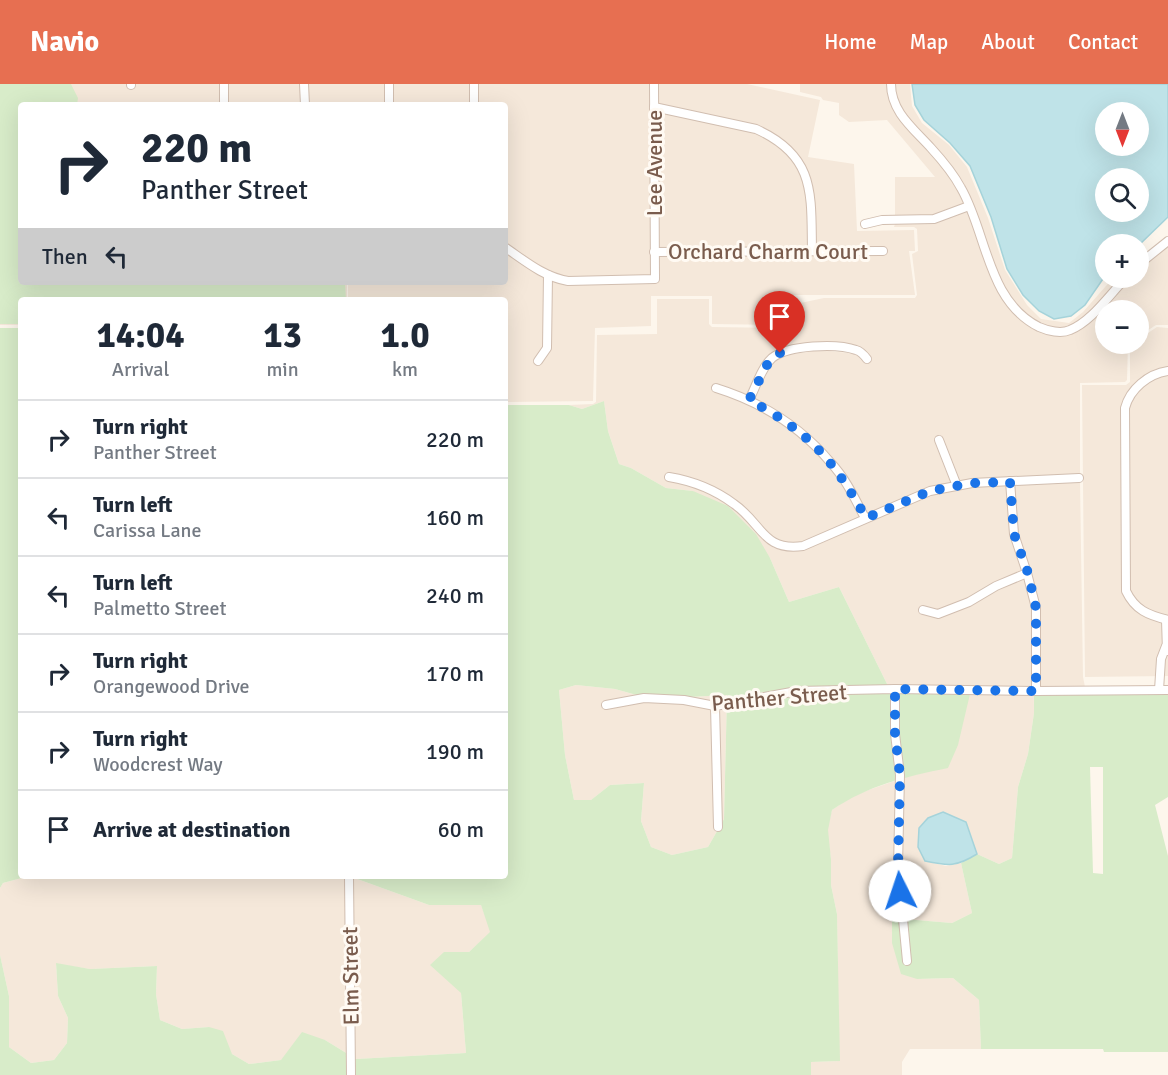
<!DOCTYPE html>
<html lang="en">
<head>
<meta charset="utf-8">
<style>
  body { margin:0; font-family:Signika,sans-serif; background:#f2f2f3; color:#1f2937; height:100vh; display:flex; flex-direction:column; font-size:22px; white-space:nowrap }
  * { box-sizing:border-box; margin:0 }
  p { font-size:20px; color:#747a83 }
  .icon { flex:none; width:33px; height:33px; fill:none; stroke:currentColor; stroke-width:2; stroke-linecap:round; stroke-linejoin:round }
  .map { position:relative; flex:1; overflow:hidden }
  .drawer { position:absolute; left:18px; top:213px; width:490px; height:582px; display:flex; flex-direction:column; background:#fff; border-radius:6px; box-shadow:0 6px 24px #0002 }
  .drawer>* { flex:none }
  .banner { position:absolute; left:18px; top:18px; width:490px; height:183px; border-radius:6px; box-shadow:0 6px 24px #0002; background:#fff; color:#1f2937; overflow:hidden }
  .needle { width:39px; rotate:180deg }
  .buttons { position:absolute; left:1095px; top:18px; display:grid; gap:12px }
  .buttons a { display:grid; place-items:center; width:54px; height:54px; border-radius:50%; background:#fff; box-shadow:0 6px 24px #0002; font-size:30px }
  .pin { position:absolute; display:grid; place-items:center; width:51px; height:51px; color:#fff; margin:-62px -26px; border-radius:50% 50% 50% 0; rotate:-45deg; box-shadow:0 0 6px #0007 }
  .pin .icon { rotate:45deg }
  .me { position:absolute; width:66px; margin:-33px; rotate:356deg; stroke-linejoin:round; filter:drop-shadow(0 0 4px #0008) }
  .turn { display:flex; align-items:center; gap:21px; height:126px; padding:0 24px; font-size:27px }
  .turn .icon { width:78px; height:78px; stroke-width:2.5 }
  .turn b { display:block; font-size:42px; line-height:51px }
  .then { display:flex; align-items:center; height:57px; padding:0 24px; background:#0003; gap:12px; font-size:22px }
  .eta { display:flex; justify-content:space-evenly; align-items:center; height:102px; text-align:center }
  .eta b { font-size:36px; font-weight:800; line-height:42px }
  ul { padding:0; list-style:none }
  li { display:flex; align-items:center; gap:18px; height:78px; padding:0 24px; border-top:2px solid #e0e1e3 }
  li div { flex:1 }
  li b { display:block; font-size:22px }
  li em { font-style:normal }
  header { display:flex; align-items:center; gap:36px; box-sizing:border-box; height:84px; padding:0 30px; background:#e76f51; color:#fff }
  header strong { font-size:28px }
  nav { display:flex; gap:33px; margin-inline-start:auto; font-size:21px }
  .map>svg:first-child { display:block }
</style>
</head>
<body>
<header>
<strong>Navio</strong>
<nav><a>Home</a><a>Map</a><a>About</a><a>Contact</a></nav>
</header>
<div class="map">
<svg width="1168" height="991" viewBox="0 0 1168 991">
  <rect width="100%" height="100%" fill="#fdf6ec"/>
  <!-- residential -->
  <g fill="#f5e8da">
    <path d="M0,0H747L820,16L808,73L854,80L857,147L914,146L915,167H909L915,211H777L778,241L712,240V212H651V242L595,244L593,317L506,318V216H348V198H506V21H21V198H347V216H21V241H0Z"/>
    <path d="M800,0H888L891,18L900,36L943,83L959,106L965,120L934,131L895,133V93H935L887,36L849,38L839,31V19L823,16L821,13L800,8Z"/>
    <path d="M895,0H910L912,22L922,39L949,61L967,83L988,134L1005,186L1027,221L1041,235L1069,239L1083,228L1113,194H1121L1083,234L1067,244L1048,243L1030,234L1015,219L1001,199L971,119L905,32L897,15Z"/>
    <path d="M967,127L996,203L1010,223L1026,240L1047,250L1068,251L1085,242L1130,194H1138L1139,185L1168,162V241H1156L1139,252L1138,226H1106V260H1128L1127,296L1125,298L1080,299V391L958,398L940,352L935,355L952,399L929,404L867,430L848,396L834,376L793,338L754,314L772,280L782,272L819,266L857,270L867,279L871,274L858,263L841,260L780,266L748,311L715,299L713,306L735,313L771,332L808,360L830,382L843,400L861,432L802,458L786,460L768,451L752,431L721,407L702,398L666,389V396L700,404L718,413L748,436L764,456L774,464L785,467L804,465L931,410L973,403L1007,401L1011,450L1023,487L968,515L938,526L921,522L919,529L937,533L1026,494L1033,525L1034,629L1028,670L1018,703L1012,774L999,780L977,770L966,738L925,777L946,782L961,779L972,829L952,839L892,834L917,895L953,894L979,916L981,965H910L902,978V991H811V978L839,977L837,830L831,801V775L827,746L832,726L854,711L906,693L892,610L839,503L789,518L770,474L693,407L666,404L631,384L619,380L608,347L604,317L582,325L569,321L593,320L596,318L597,251L657,250V215H709V240L712,243L778,244L780,241V221H791L824,214H915L917,211L912,170L918,167L917,145L914,143H894L895,140L935,138Z"/>
    <path d="M1157,243L1168,244V592L1085,593L1082,301H1126L1130,298V261L1138,260L1139,255Z"/>
    <path d="M1080,398L1083,593L1085,603H1039V524L1031,491L1017,449L1013,401Z"/>
    <path d="M576,601L615,605L651,615L727,611L724,735L708,763L672,771L651,763L641,737L644,699L610,701L591,716H574L565,671L559,606Z"/>
    <path d="M29,792H349L429,821H481L491,848L469,868H444L461,909L466,969L356,975L325,956L281,976L249,980L232,970L209,943L182,945L160,936L156,910L157,882L90,885L56,880L58,912L68,934L67,959L54,976L31,979L9,963V912L0,871V804L3,799Z"/>
  </g>
  <!-- green -->
  <g fill="#d8ecc9" fill-rule="evenodd">
    <path d="M0,0H71L78,14L77,21H21V198H345L346,216H21V240H0Z"/>
    <path d="M0,244H21V792H29L3,799L0,804Z"/>
    <path d="M604,317L608,347L619,380L631,384L666,404L693,407L728,422L756,450L770,474L789,518L839,503L892,610H970L958,661L948,684C905,693 869,701 832,726L828,746L831,775V801L837,830L840,977L811,978V991H0V871L9,912V963L31,979L54,976L67,959L68,934L58,912L56,879L90,885L157,882L156,910L160,936L182,945L209,943L223,947L232,970L249,980L281,976L302,948L325,956L356,975L466,969L461,909L430,881L444,868H469L490,848L481,821H429L349,792H506V321H569L582,325ZM576,601L615,605L651,615L727,611L724,735L708,763L672,771L651,763L641,737L644,699L610,701L591,716H574L565,671L559,606Z"/>
    <path d="M1168,609V713L1155,721L1168,772V968H1104L1103,965H981L979,916L953,894L917,895L901,890L892,859V834L952,839L972,829L961,779L977,770L999,780L1012,774L1018,703L1028,670L1034,629V611ZM1090,683H1103V790L1093,789Z"/>
  </g>
  <!-- water -->
  <g fill="#bfe3e8" stroke="#a5d3da" stroke-width="1.5" fill-rule="evenodd">
    <path d="M912,0H1168V133L1139,161L1106,160L1105,192L1085,221L1071,232L1054,235L1039,227L1023,211L1007,185L991,133L970,82L950,59L924,36L915,21ZM1106,28H1138V62H1106ZM1106,94H1138V128H1106Z"/>
    <path d="M943,728L966,738L977,770C956,783 949,782 925,777L918,763L919,744L928,734Z"/>
  </g>
  <g fill="none" stroke-linecap="round" stroke-linejoin="round">
    <defs>
      <g id="minor">
        <path d="M131,0V1"/>
        <path d="M224,0V21"/>
        <path d="M304,0L305,21"/>
        <path d="M389,0V21"/>
        <path d="M474,0V21"/>
        <path d="M891,0C891,28 914,45 931,64C942,76 953,89 961,104C987,149 987,217 1039,243C1048,247 1061,250 1070,246C1092,237 1109,211 1126,194"/>
        <path d="M654,23L756,45C816,72 811,110 812,167"/>
        <path d="M865,140L882,136L934,135L969,122"/>
        <path d="M506,164C525,177 544,193 568,197L655,195L654,0"/>
        <path d="M654,168L883,167"/>
        <path d="M1138,181L1168,157"/>
        <path d="M538,277L547,264L548,191"/>
        <path d="M1168,287C1148,290 1130,305 1125,324L1126,507C1135,526 1148,531 1168,536"/>
        <path d="M716,304C761,318 801,343 831,379C846,395 855,415 865,434"/>
        <path d="M749,316C756,303 761,284 772,274C788,261 837,259 856,266C860,267 864,271 867,275"/>
        <path d="M939,356L957,402"/>
        <path d="M669,393C693,397 714,405 734,420C762,439 763,468 803,462L930,407L972,399L1079,394"/>
        <path d="M1010,397L1014,450L1027,489L1036,524V607"/>
        <path d="M923,526L938,530L969,518L996,502L1027,489"/>
        <path d="M1166,536L1167,567"/>
        <path d="M895,605V650L900,691L898,783L907,877"/>
        <path d="M1159,606L1161,575L1166,562"/>
        <path d="M606,621L644,614L684,616L715,622L797,607L895,605L1036,607L1168,606"/>
        <path d="M715,622L718,743"/>
        <path d="M349,792L351,991"/>
      </g>
    </defs>
    <!-- minor casing -->
    <use href="#minor" stroke="#d1beb0" stroke-width="10"/>
    <!-- minor -->
    <use href="#minor" stroke="#fff" stroke-width="8"/>
  </g>
  <g fill="none" stroke-linecap="round" stroke-linejoin="round">
    <!-- route -->
    <path stroke="#1a73e8" stroke-width="10" stroke-dasharray="0 18" d="M780,269L769,277L749,316C809,348 833,375 866,434L930,407L972,399L1010,398L1014,450L1028,489L1036,524V607L895,605V650L900,691L898,783L900,807"/>
  </g>
  <g text-anchor="middle" stroke-width="6" stroke-linejoin="round" paint-order="stroke">
    <!-- street labels -->
    <g font-size="22" fill="#7a5c4d" stroke="#fffaf3">
      <text transform="translate(654 79) rotate(-90)" y="8">Lee Avenue</text>
      <text x="768" y="175">Orchard Charm Court</text>
      <text transform="translate(779 613) rotate(-5)" y="8">Panther Street</text>
      <text transform="translate(350 892) rotate(-91)" y="8">Elm Street</text>
    </g>
  </g>
</svg>
<div class="buttons">
<a><svg class="needle" viewBox="-14 -14 28 28"><path d="M0-13l5 13h-10z" fill="#e53935"/><path d="M0 13l5-13h-10z" fill="#747a83"/></svg></a>
<a><svg class="icon" aria-label="search" viewBox="0 0 24 24"><circle cx="10" cy="10" r="6"/><path d="M15 15l6 6"/></svg></a>
<a>+</a>
<a>−</a>
</div>
<div class="pin" style="left:780px;top:269px;background:#d93025"><svg class="icon" aria-label="arrive" viewBox="0 0 24 24"><path d="M6 21V4h12l-3 4 3 4H6"/></svg></div>
<svg class="me" style="left:900px;top:807px" viewBox="-20 -20 40 40"><circle r="19" fill="#fff"/><path d="M0-13L10 11 0 6-10 11z" fill="#1a73e8"/></svg>
<div class="banner">
<div class="turn"><svg class="icon" aria-label="right" viewBox="0 0 24 24"><path d="M7 20v-9h11M14 6l5 5-5 5"/></svg><div><b>220 m</b>Panther Street</div></div>
<div class="then">Then<svg class="icon" aria-label="left" viewBox="0 0 24 24"><path d="M17 20v-9H6M10 6l-5 5 5 5"/></svg></div>
</div>
<section class="drawer">
<div class="eta">
<div><b>14:04</b><p>Arrival</p></div>
<div><b>13</b><p>min</p></div>
<div><b>1.0</b><p>km</p></div>
</div>
<ul>
<li><svg class="icon" aria-label="right" viewBox="0 0 24 24"><path d="M7 20v-9h11M14 6l5 5-5 5"/></svg><div><b>Turn right</b><p>Panther Street</p></div><em>220 m</em></li>
<li><svg class="icon" aria-label="left" viewBox="0 0 24 24"><path d="M17 20v-9H6M10 6l-5 5 5 5"/></svg><div><b>Turn left</b><p>Carissa Lane</p></div><em>160 m</em></li>
<li><svg class="icon" aria-label="left" viewBox="0 0 24 24"><path d="M17 20v-9H6M10 6l-5 5 5 5"/></svg><div><b>Turn left</b><p>Palmetto Street</p></div><em>240 m</em></li>
<li><svg class="icon" aria-label="right" viewBox="0 0 24 24"><path d="M7 20v-9h11M14 6l5 5-5 5"/></svg><div><b>Turn right</b><p>Orangewood Drive</p></div><em>170 m</em></li>
<li><svg class="icon" aria-label="right" viewBox="0 0 24 24"><path d="M7 20v-9h11M14 6l5 5-5 5"/></svg><div><b>Turn right</b><p>Woodcrest Way</p></div><em>190 m</em></li>
<li><svg class="icon" aria-label="arrive" viewBox="0 0 24 24"><path d="M6 21V4h12l-3 4 3 4H6"/></svg><div><b>Arrive at destination</b></div><em>60 m</em></li>
</ul>
</section>
</div>
</body>
</html>
